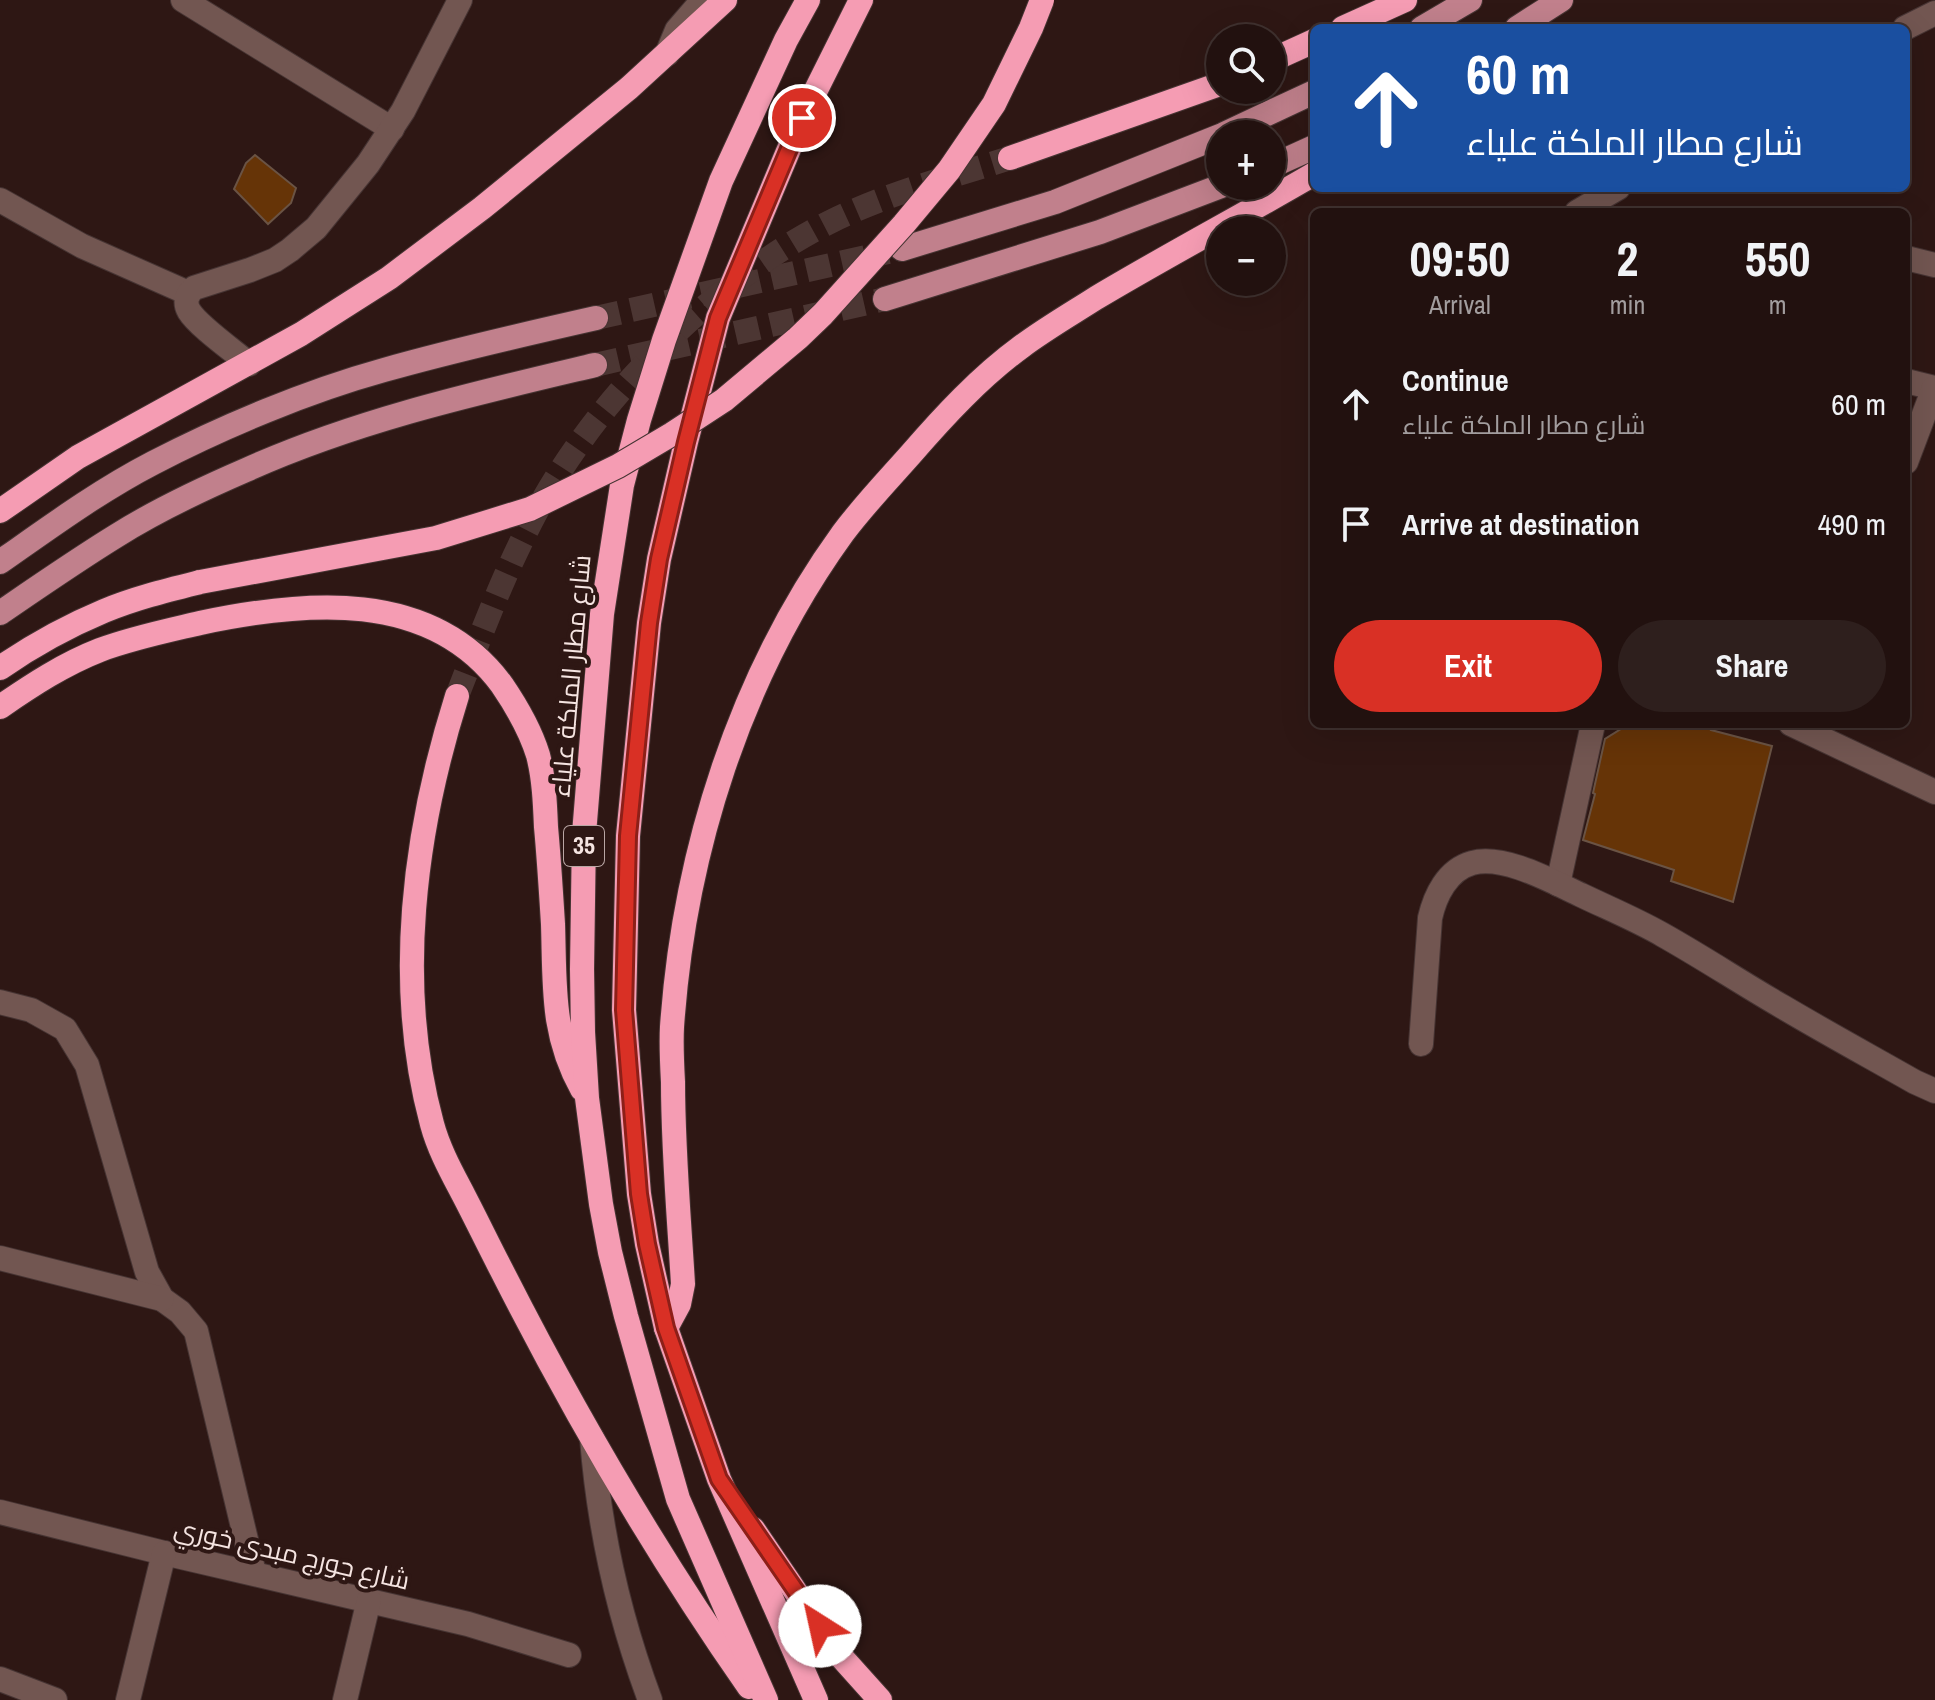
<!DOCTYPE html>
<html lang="en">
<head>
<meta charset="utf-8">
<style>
  body { margin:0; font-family:"Archivo Narrow",Cairo,sans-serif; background:#2e1f1d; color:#f1f3f6; height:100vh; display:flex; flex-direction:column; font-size:30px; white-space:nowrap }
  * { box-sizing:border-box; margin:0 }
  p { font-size:26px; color:#a29d9e }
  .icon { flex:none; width:44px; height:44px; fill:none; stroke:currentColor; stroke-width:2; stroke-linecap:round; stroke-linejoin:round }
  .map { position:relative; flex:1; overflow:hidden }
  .details { position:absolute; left:1310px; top:208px; width:600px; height:520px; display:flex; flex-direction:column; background:#22110f; border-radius:12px; box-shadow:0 8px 32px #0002,0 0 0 2px #3f312f }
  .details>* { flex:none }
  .banner { position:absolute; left:1310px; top:24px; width:600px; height:168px; border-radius:12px; box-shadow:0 8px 32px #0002,0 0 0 2px #3f312f; background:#1a4fa0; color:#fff; overflow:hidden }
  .fabs { position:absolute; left:1206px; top:24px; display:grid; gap:16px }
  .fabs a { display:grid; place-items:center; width:80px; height:80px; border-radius:50%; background:#22110f; box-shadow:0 8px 32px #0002,0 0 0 2px #3f312f; font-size:40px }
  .pin { position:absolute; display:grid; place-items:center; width:68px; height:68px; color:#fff; margin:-34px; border:4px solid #fff; border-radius:50%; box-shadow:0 2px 8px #0007 }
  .me { position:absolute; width:88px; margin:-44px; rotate:325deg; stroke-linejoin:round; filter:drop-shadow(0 0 6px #0008) }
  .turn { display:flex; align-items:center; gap:28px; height:168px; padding:0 24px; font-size:36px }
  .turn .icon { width:104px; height:104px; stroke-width:2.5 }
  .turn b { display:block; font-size:56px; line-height:68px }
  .eta { display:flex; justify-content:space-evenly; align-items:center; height:136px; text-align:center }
  .eta b { font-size:48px; font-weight:800; line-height:56px }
  .primary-button { display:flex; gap:16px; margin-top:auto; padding:16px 24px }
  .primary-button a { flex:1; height:92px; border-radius:48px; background:#d93025; color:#fff; font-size:32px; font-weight:800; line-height:92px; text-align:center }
  .primary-button a+a { background:#2e1f1d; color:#f1f3f6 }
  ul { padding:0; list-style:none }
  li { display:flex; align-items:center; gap:24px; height:120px; padding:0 24px }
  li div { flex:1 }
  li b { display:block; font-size:30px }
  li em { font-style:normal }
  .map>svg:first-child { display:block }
</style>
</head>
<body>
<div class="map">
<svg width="1935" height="1700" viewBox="0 0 1935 1700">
  <rect width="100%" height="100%" fill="#2e1714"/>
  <!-- building -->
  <g fill="#663407" stroke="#6a5344" stroke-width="2">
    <path d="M255,155L296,188L291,203L268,224L234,189L246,163Z"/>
    <path d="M1629,724H1713L1711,730L1772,746L1733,902L1671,881L1674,870L1583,840L1595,794L1593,793L1605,739Z"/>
  </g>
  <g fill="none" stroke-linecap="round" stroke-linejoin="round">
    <!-- major-tunnel -->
    <g stroke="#4c3633" stroke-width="24" stroke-dasharray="24 12" stroke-linecap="butt">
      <path d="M596,318L888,252"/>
      <path d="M595,365L885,299"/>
    </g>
    <!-- highway-tunnel -->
    <path stroke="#4c3633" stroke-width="24" stroke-dasharray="24 12" stroke-linecap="butt" d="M457,696C480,637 502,578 531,522C591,403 713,280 832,221C889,193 950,177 1010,158"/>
    <defs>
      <g id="minor">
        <path d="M183,0L392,129"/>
        <path d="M1905,28L1935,13"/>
        <path d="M667,54L677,30L703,0"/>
        <path d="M0,200L82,246L188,293"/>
        <path d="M1577,212L1618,188"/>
        <path d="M1906,258L1935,265"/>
        <path d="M249,364C235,352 198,326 189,311C184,302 187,294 194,288L250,270L275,260L290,250L316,228L368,164L403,111L460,0"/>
        <path d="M1906,381L1935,388"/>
        <path d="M1906,462L1934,388"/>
        <path d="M1791,724L1935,792"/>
        <path d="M1558,884L1593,724"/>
        <path d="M0,1002L31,1010L65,1029L87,1065L147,1272L162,1299L180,1312L196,1331L254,1573"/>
        <path d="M1421,1044L1430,918C1435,896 1447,870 1472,863C1504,854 1553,882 1581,895C1608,908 1637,920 1663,935C1704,958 1743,984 1783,1007C1827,1033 1871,1057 1915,1082L1935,1091"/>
        <path d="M0,1258L162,1299"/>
        <path d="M592,1438C599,1529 618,1614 650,1700"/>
        <path d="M0,1512L164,1553L468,1624L569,1655"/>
        <path d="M0,1679L55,1700"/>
        <path d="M128,1700L164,1553"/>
        <path d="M345,1700L369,1600"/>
      </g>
      <g id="major">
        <path d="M1422,28L1470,0"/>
        <path d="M1517,28L1561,0"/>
        <path d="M1224,134L1314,92"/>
        <path d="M1272,166L1314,147"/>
        <path d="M902,249L1055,202L1220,136"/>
        <path d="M885,299L1100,232L1221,186"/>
        <path d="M0,562C50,527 99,491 153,463C222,427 308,391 384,370C454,350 525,334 596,318"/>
        <path d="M0,613C38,587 77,560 116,536C157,510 202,489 246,470C357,420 477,393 595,365"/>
      </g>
      <g id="highway">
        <path d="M1343,28L1405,0"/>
        <path d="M1272,60L1314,41"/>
        <path d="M1010,158L1220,84"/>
        <path d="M0,511L78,457L301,334L389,278L482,208L629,88L725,0"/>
        <path d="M0,668C32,646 68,626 104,611C135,598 168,590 200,582"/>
        <path d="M457,696C414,832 394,984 432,1124C439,1150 452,1173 464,1196C477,1221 489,1246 502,1271C575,1415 657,1555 749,1687"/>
        <path d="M0,707C32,685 64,664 100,650C132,638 166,631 200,623C303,601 431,588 502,685C517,707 530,729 538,755C544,778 545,803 546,827C549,859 551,892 553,924C555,985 551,1034 582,1089"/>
        <path d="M666,1328L679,1304L683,1284C679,1217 673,1150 673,1082C672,1064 671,1045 672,1027C684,853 740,675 843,533C864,505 888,480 911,454C944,416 980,377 1021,347C1045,329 1071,314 1096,298C1168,255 1242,216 1314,174"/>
        <path d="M753,1529L836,1651L880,1700"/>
        <path d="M766,1700L678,1499L626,1316L610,1252L601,1204L587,1098L583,1032L582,969L584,834L602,614L622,485L639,420L664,340L721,181L786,40L808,0"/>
        <path d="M816,1700L719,1479L666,1328L647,1244L639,1194L624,1010L628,836L649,623L659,559L686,442L718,318L802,118L861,0"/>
      </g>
    </defs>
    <!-- minor casing -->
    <use href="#minor" stroke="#463433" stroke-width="26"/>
    <!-- major casing -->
    <use href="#major" stroke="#463433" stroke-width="26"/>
    <!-- highway casing -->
    <use href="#highway" stroke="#463433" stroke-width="26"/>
    <!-- minor -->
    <use href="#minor" stroke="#725651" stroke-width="24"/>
    <!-- major -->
    <use href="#major" stroke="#c1808c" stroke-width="24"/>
    <!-- highway -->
    <use href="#highway" stroke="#f59cb3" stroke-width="24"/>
    <defs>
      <path id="highway-bridge" d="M200,582L436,538L530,509L618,466L672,434L724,400L798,338L823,314L904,224L949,170L994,104L1031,28L1042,0"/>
    </defs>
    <!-- highway-bridge casing -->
    <use href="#highway-bridge" stroke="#463433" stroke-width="26" stroke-linecap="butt"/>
    <!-- highway-bridge -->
    <use href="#highway-bridge" stroke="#f59cb3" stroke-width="24"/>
  </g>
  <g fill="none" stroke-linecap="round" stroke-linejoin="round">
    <defs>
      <path id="route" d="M802,118L718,318L686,442L659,559L649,623L628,836L624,1010L639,1194L647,1244L666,1328L719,1479L820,1626"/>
    </defs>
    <!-- route casing -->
    <use href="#route" stroke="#8d1f18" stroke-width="20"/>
    <!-- route -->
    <use href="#route" stroke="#d93025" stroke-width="14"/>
  </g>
  <g text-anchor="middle" stroke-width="8" stroke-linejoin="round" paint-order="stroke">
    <!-- shield labels -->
    <rect fill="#2e1714" stroke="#b9a6a4" stroke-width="2" x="564" y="826" width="40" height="40" rx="6"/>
    <g font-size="24" font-weight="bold" fill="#f5e4e1">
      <text x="584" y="854">35</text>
    </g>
    <!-- street labels -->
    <g font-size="26" fill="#f5e4e1" stroke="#2e1714">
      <text transform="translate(571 676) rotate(-85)" y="9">شارع مطار الملكة علياء</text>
      <text transform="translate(292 1554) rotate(13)" y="9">شارع جورج مبدى خوري</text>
    </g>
  </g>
</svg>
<div class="fabs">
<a><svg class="icon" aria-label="search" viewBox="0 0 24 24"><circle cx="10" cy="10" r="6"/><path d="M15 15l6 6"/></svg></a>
<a>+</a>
<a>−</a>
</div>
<div class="pin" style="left:802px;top:118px;background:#d93025"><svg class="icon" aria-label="arrive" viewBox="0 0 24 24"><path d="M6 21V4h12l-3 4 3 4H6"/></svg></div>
<svg class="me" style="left:820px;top:1626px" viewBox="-20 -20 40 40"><circle r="19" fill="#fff"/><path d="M0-13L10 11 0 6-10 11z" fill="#d93025"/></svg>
<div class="banner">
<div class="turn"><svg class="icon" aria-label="ahead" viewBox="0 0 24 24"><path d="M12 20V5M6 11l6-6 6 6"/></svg><div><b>60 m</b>شارع مطار الملكة علياء</div></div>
</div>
<section class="details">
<div class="eta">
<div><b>09:50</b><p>Arrival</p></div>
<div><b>2</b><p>min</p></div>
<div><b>550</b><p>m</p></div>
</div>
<ul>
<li><svg class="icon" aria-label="ahead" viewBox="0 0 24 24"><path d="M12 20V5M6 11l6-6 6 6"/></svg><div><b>Continue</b><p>شارع مطار الملكة علياء</p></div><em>60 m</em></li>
<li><svg class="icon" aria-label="arrive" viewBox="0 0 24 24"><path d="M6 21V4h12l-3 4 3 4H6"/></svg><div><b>Arrive at destination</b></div><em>490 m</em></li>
</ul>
<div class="primary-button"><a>Exit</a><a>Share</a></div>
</section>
</div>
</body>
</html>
